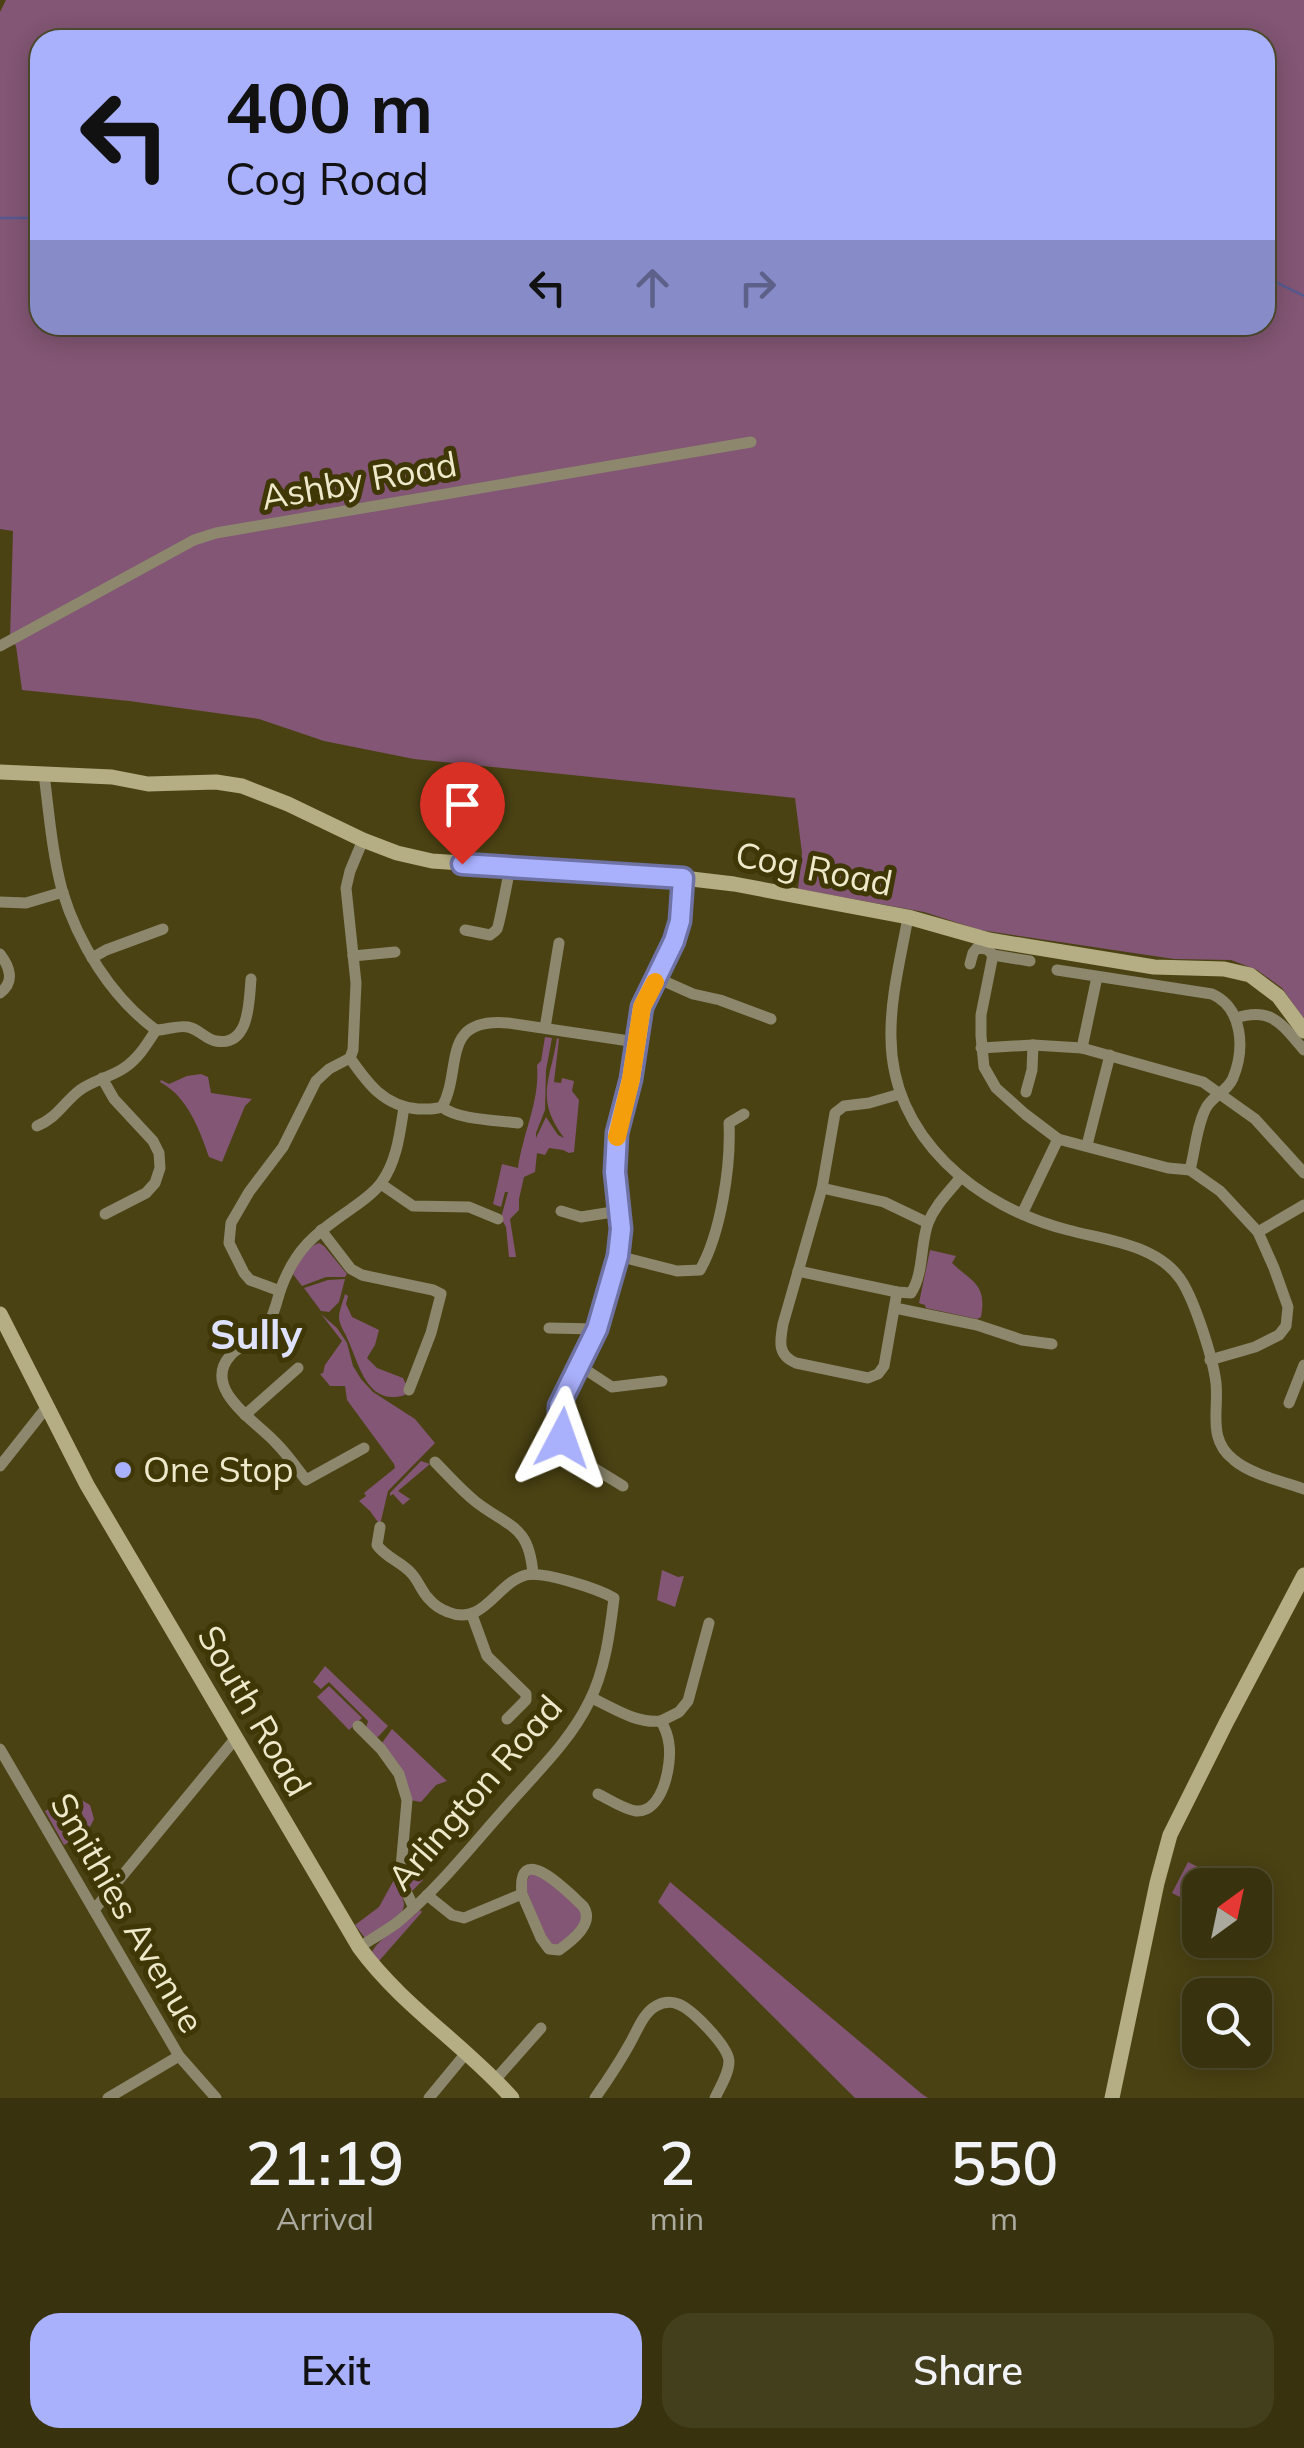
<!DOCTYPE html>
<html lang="en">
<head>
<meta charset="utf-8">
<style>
  body { margin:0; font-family:Mulish,sans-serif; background:#433e1c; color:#f1f3f6; height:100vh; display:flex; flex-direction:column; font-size:38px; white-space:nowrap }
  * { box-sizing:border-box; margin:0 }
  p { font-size:32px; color:#abaa9e }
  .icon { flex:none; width:55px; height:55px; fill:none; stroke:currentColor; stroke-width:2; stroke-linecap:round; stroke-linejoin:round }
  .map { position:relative; height:2098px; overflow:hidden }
  .drawer { display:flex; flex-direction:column; background:#38320e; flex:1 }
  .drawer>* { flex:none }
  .top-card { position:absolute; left:30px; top:30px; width:1245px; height:305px; border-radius:30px; box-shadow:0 5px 25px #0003,0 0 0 2px #524d2e; background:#a9b0fc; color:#111; overflow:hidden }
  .needle { width:65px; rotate:33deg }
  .fabs { position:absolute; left:1182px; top:1868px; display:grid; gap:20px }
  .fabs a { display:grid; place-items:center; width:90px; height:90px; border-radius:20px; background:#38320e; box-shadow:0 5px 25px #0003,0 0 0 2px #524d2e; font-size:50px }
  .pin { position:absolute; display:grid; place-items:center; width:85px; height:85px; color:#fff; margin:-102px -42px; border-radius:50% 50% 50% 0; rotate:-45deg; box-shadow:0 0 10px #0007 }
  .pin .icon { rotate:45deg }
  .me { position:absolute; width:110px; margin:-55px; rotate:4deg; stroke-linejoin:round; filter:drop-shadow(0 0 8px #0008) }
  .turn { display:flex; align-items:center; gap:35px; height:210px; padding:0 30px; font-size:45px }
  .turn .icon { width:130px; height:130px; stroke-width:2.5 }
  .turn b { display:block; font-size:70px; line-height:85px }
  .lanes { display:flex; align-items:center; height:95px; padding:0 30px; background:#0003; justify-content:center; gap:50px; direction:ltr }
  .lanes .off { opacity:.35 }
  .eta { display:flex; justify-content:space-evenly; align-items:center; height:170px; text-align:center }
  .eta b { font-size:60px; font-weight:600; line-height:70px }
  .cta { display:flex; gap:20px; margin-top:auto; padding:20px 30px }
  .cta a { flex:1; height:115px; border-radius:30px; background:#a9b0fc; color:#111; font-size:40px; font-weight:600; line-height:115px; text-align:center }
  .cta a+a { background:#433e1c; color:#f1f3f6 }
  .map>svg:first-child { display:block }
</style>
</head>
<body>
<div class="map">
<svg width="1304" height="2098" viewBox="0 0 1304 2098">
  <rect width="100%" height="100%" fill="#4a4213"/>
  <!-- green -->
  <g fill="#825674" fill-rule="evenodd">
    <path d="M6,0H1304V1019L1282,988L1257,970L1231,960L1174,959L980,930L924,912L798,889L802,853L795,798L414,759L324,741L259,719L129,701L22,690L16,646L10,638L13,531L0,529V12ZM40,40H1265V325H40Z"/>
    <path d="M545,1037L552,1038L546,1070L545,1110L536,1133V1138L546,1117L558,1135L564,1138C534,1098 551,1079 557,1038L559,1039L554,1082L561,1083L562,1078L574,1081L572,1091L579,1100L574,1152L569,1153L563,1150L549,1148L545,1155L537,1153L535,1172L524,1177L519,1199V1210L510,1219L516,1257H509L506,1227L501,1218L508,1192H505L501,1207L493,1204L502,1164L518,1168C523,1132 540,1102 537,1065L541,1061Z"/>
    <path d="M201,1074L208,1077L211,1093L252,1099L245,1106L222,1162L209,1157C199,1129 188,1097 160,1082L161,1080L169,1084L187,1076Z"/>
    <path d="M319,1243L324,1246L347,1274L345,1277H326L302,1286L293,1274C299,1262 306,1247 319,1243Z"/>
    <path d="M930,1250L956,1256L952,1263C973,1283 987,1284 981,1317L977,1319L926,1308L925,1305L919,1303Z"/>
    <path d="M345,1279L339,1302L329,1312L321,1311L304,1288L328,1280Z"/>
    <path d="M345,1294L348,1296L346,1304L352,1317L379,1330L375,1345L367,1358L377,1368L403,1378L408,1388L405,1395C367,1407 359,1364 348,1340C345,1332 340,1327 339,1318C339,1310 343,1302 345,1294Z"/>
    <path d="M321,1314L337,1328L347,1343L353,1366L361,1379L373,1392L415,1419L435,1443L388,1491L380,1525L370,1511L359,1501L366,1496L364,1493L395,1468L394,1464L347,1400L345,1386H330L320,1374L323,1373L325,1365L342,1341Z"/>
    <path d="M421,1461L430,1464L398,1491L410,1499L403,1505L393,1494L390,1496V1493Z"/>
    <path d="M662,1570L678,1577L684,1576L675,1607L657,1600Z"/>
    <path d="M325,1666L388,1726L378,1737L372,1736L366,1728L368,1721L329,1682L321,1689L313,1682Z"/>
    <path d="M329,1686L362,1718L349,1730L317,1697Z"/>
    <path d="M392,1729L447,1781L436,1785L421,1802L410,1800L382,1743Z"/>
    <path d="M76,1797L90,1805L94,1819L88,1831L64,1845L45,1811L67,1799Z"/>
    <path d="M410,1850L422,1860L415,1868L421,1873L423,1880L412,1891L405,1884Z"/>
    <path d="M1188,1862L1206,1871L1190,1902L1172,1893Z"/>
    <path d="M538,1873L581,1909L583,1920L563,1943L551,1945L545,1939L525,1886L530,1874Z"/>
    <path d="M395,1878C398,1886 403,1896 404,1904C404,1920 378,1930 365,1938L355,1925L379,1907Z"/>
    <path d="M670,1882L922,2094L928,2098H855L658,1902Z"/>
    <path d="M420,1910L422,1912L379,1961L372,1952C379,1937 407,1923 420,1910Z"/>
  </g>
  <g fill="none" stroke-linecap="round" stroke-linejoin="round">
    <!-- stream -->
    <g stroke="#56598e" stroke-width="2.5">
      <path d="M0,218H40"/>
      <path d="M1265,277L1304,296"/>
    </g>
    <!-- street -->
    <g stroke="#8c876d" stroke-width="11">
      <path d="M0,646L194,540L216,533L751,442"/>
      <path d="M44,774C49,813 52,852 62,890C78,943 111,997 156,1030C167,1030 177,1025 188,1027C199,1029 205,1039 216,1041C250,1047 249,1001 251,979"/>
      <path d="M363,840L350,871L346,888L356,983L353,1050L350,1058C368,1084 384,1106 418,1109C428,1109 433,1110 442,1107C458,1120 497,1120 518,1123"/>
      <path d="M0,902L26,903L63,892"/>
      <path d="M908,917C901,957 890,998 891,1038C892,1138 977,1207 1068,1230C1105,1240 1153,1244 1178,1276C1193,1294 1213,1358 1216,1383C1219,1411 1207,1439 1234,1460C1250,1474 1284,1482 1304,1489"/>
      <path d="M465,930L490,935C492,933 495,932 497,929C499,926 509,873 510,867"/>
      <path d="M0,954C10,967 15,982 0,993"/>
      <path d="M993,955L1030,961"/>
      <path d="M353,956L395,952"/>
      <path d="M92,958L106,950L163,929"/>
      <path d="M970,964L973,953L977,948L987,949L993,955L981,1015V1036L984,1067L996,1088L1025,1114L1058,1139L1168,1168L1190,1170L1220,1191L1258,1232L1274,1268L1288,1307L1286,1326L1279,1335L1255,1347L1210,1360"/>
      <path d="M1057,970L1212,994C1243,1008 1245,1049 1233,1078C1228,1091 1212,1096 1206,1108C1197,1125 1195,1150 1190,1170"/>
      <path d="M657,978L693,994L720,1000L771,1019"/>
      <path d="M1236,1018C1272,1006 1282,1025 1304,1050"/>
      <path d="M545,1028L559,943"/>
      <path d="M981,1048L1033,1045L1082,1048L1203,1082L1255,1119L1304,1173"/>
      <path d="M1082,1048L1097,977"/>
      <path d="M350,1058L329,1069L316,1081L283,1147L249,1192L231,1223L229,1243L244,1273L250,1280L280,1291C274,1312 270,1331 249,1343C242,1347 235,1349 230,1356C201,1389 257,1422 276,1443C287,1454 296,1467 306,1480L364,1448"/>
      <path d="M102,1078L114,1099L153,1141L159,1153L160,1168L155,1183L146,1193L105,1214"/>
      <path d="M1026,1092L1032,1070L1033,1045"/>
      <path d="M442,1107C463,1070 439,1017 508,1023L636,1042"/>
      <path d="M37,1126C58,1117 63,1103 80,1090C94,1080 111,1077 124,1068C138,1059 147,1044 156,1030"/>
      <path d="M1087,1145L1110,1055"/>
      <path d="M381,1184L413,1206L469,1207L498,1219"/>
      <path d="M822,1188L884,1202L928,1223"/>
      <path d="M561,1211L581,1217L619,1211"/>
      <path d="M1022,1214L1058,1139"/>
      <path d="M321,1230L351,1269L362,1275L433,1290L441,1294L431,1333L409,1390"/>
      <path d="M1258,1232L1304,1205"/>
      <path d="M618,1256L677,1271L700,1270C721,1233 731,1166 729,1123L744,1114"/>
      <path d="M798,1271L897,1292L911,1293C924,1273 920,1245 928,1223C935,1205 949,1192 961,1177"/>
      <path d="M280,1291C295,1248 315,1234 351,1209C361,1202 374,1193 381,1183C397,1162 400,1132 404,1107"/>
      <path d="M897,1292L884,1366L878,1374L868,1378L796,1363C777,1355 780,1341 783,1324L822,1188L835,1113L844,1106L869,1103L900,1094"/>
      <path d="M895,1308L977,1325L1022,1340L1052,1344"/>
      <path d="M549,1328L597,1329"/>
      <path d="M580,1366L612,1387L662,1381"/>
      <path d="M1289,1403L1304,1365"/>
      <path d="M245,1415L298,1368"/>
      <path d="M435,1462C448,1475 461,1490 476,1502C510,1528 529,1525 533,1574"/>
      <path d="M0,1466L46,1408"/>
      <path d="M623,1486L584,1462L572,1452L563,1438L558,1415L566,1390L597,1329L618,1256L621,1229L615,1172L617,1133L631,1079L642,1007L674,941L680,921L683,878"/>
      <path d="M472,1615L487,1656L526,1694V1700L507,1719"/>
      <path d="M592,1698C613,1708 637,1724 661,1721"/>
      <path d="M358,1726L381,1749L399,1774L407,1800L400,1879L414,1908"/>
      <path d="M0,1749L179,2056L216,2098"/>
      <path d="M598,1794C609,1799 623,1809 636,1811C663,1813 672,1764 669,1744C668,1736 665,1728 661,1721L679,1712L688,1701L709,1623"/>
      <path d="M427,1895L452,1915L464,1918L522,1894C516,1838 569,1893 583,1906C595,1923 573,1940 559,1950L549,1949L541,1938L522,1894"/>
      <path d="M94,1910L235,1739"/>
      <path d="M359,1947C372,1939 386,1931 398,1922C439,1888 473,1844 509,1804C537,1772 570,1741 589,1702C605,1671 610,1632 614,1598C598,1589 544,1571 526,1575C496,1583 484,1627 448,1612C440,1609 434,1605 429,1599C422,1592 419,1582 412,1574C402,1562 386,1558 377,1545L380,1527"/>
      <path d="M495,2080L541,2028"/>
      <path d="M108,2098L179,2056"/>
      <path d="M429,2098L467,2052"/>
      <path d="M595,2098C607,2081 619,2063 629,2045C637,2032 642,2014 656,2006C663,2002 670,2001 678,2004C692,2009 728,2046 729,2061C729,2074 720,2087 715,2098"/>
    </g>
    <!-- secondary -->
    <g stroke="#b5ae84" stroke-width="15">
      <path d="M0,772L112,777L148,784L216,782L242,786L288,804L363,840L397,853L432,861L683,878L734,884L908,917L989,940L1154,967L1224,969L1250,975L1278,996L1304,1031"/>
      <path d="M0,1314L87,1485L359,1947C402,2006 464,2044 512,2098"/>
      <path d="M1112,2098L1157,1883L1170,1835L1226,1723L1304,1575"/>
    </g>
  </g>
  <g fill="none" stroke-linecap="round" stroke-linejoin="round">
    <defs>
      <path id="route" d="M462,864L683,878L680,921L674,941L642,1007L631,1079L617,1133L615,1172L621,1229L618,1256L597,1329L559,1406V1426L562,1438"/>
    </defs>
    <!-- route casing -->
    <use href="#route" stroke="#6e72a4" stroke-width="25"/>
    <!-- route -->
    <use href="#route" stroke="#a9b0fc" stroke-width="18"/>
    <!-- slow -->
    <path stroke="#f59e0b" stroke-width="18" d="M617,1137L631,1079L642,1007L655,982"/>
  </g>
  <!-- markers -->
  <circle fill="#a9b0fc" stroke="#3f3706" stroke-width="4" cx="123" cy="1470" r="10"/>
  <g text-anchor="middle" stroke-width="10" stroke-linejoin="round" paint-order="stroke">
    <!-- street labels -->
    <g font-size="35" fill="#eee9ca" stroke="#3f3706">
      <text transform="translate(359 481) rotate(-10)" y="12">Ashby Road</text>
      <text transform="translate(814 869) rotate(11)" y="12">Cog Road</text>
      <text transform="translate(254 1711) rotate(60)" y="12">South Road</text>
      <text transform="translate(475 1793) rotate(-49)" y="12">Arlington Road</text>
      <text transform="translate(127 1913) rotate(60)" y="12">Smithies Avenue</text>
    </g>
    <!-- poi labels -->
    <g font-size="35" fill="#eee9ca" stroke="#3f3706" text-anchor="start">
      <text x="143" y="1482">One Stop</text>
    </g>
    <!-- quarter labels -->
    <g font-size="40" font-weight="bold" fill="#dee2ff" stroke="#3f3706">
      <text x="256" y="1349">Sully</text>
    </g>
  </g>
</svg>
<div class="fabs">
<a><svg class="needle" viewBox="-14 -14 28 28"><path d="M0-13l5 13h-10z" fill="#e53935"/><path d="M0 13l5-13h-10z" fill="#abaa9e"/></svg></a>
<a><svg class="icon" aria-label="search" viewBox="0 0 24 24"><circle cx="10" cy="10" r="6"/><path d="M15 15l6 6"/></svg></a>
</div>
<div class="pin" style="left:462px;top:864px;background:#d93025"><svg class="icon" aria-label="arrive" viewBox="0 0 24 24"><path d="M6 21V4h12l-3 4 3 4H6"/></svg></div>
<svg class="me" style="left:562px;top:1438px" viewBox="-20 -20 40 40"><path d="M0-17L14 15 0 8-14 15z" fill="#a9b0fc" stroke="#fff" stroke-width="4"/></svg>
<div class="top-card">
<div class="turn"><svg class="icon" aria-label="left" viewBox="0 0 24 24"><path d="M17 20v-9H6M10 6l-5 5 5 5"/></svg><div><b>400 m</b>Cog Road</div></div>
<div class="lanes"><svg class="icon" aria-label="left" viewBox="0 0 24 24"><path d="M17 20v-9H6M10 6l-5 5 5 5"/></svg><svg class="icon off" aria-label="ahead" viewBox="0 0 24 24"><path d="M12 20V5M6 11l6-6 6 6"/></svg><svg class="icon off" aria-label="right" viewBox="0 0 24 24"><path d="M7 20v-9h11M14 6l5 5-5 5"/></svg></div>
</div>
</div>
<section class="drawer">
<div class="eta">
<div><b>21:19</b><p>Arrival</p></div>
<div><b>2</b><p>min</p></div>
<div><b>550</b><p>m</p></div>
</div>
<div class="cta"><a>Exit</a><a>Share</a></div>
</section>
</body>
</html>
